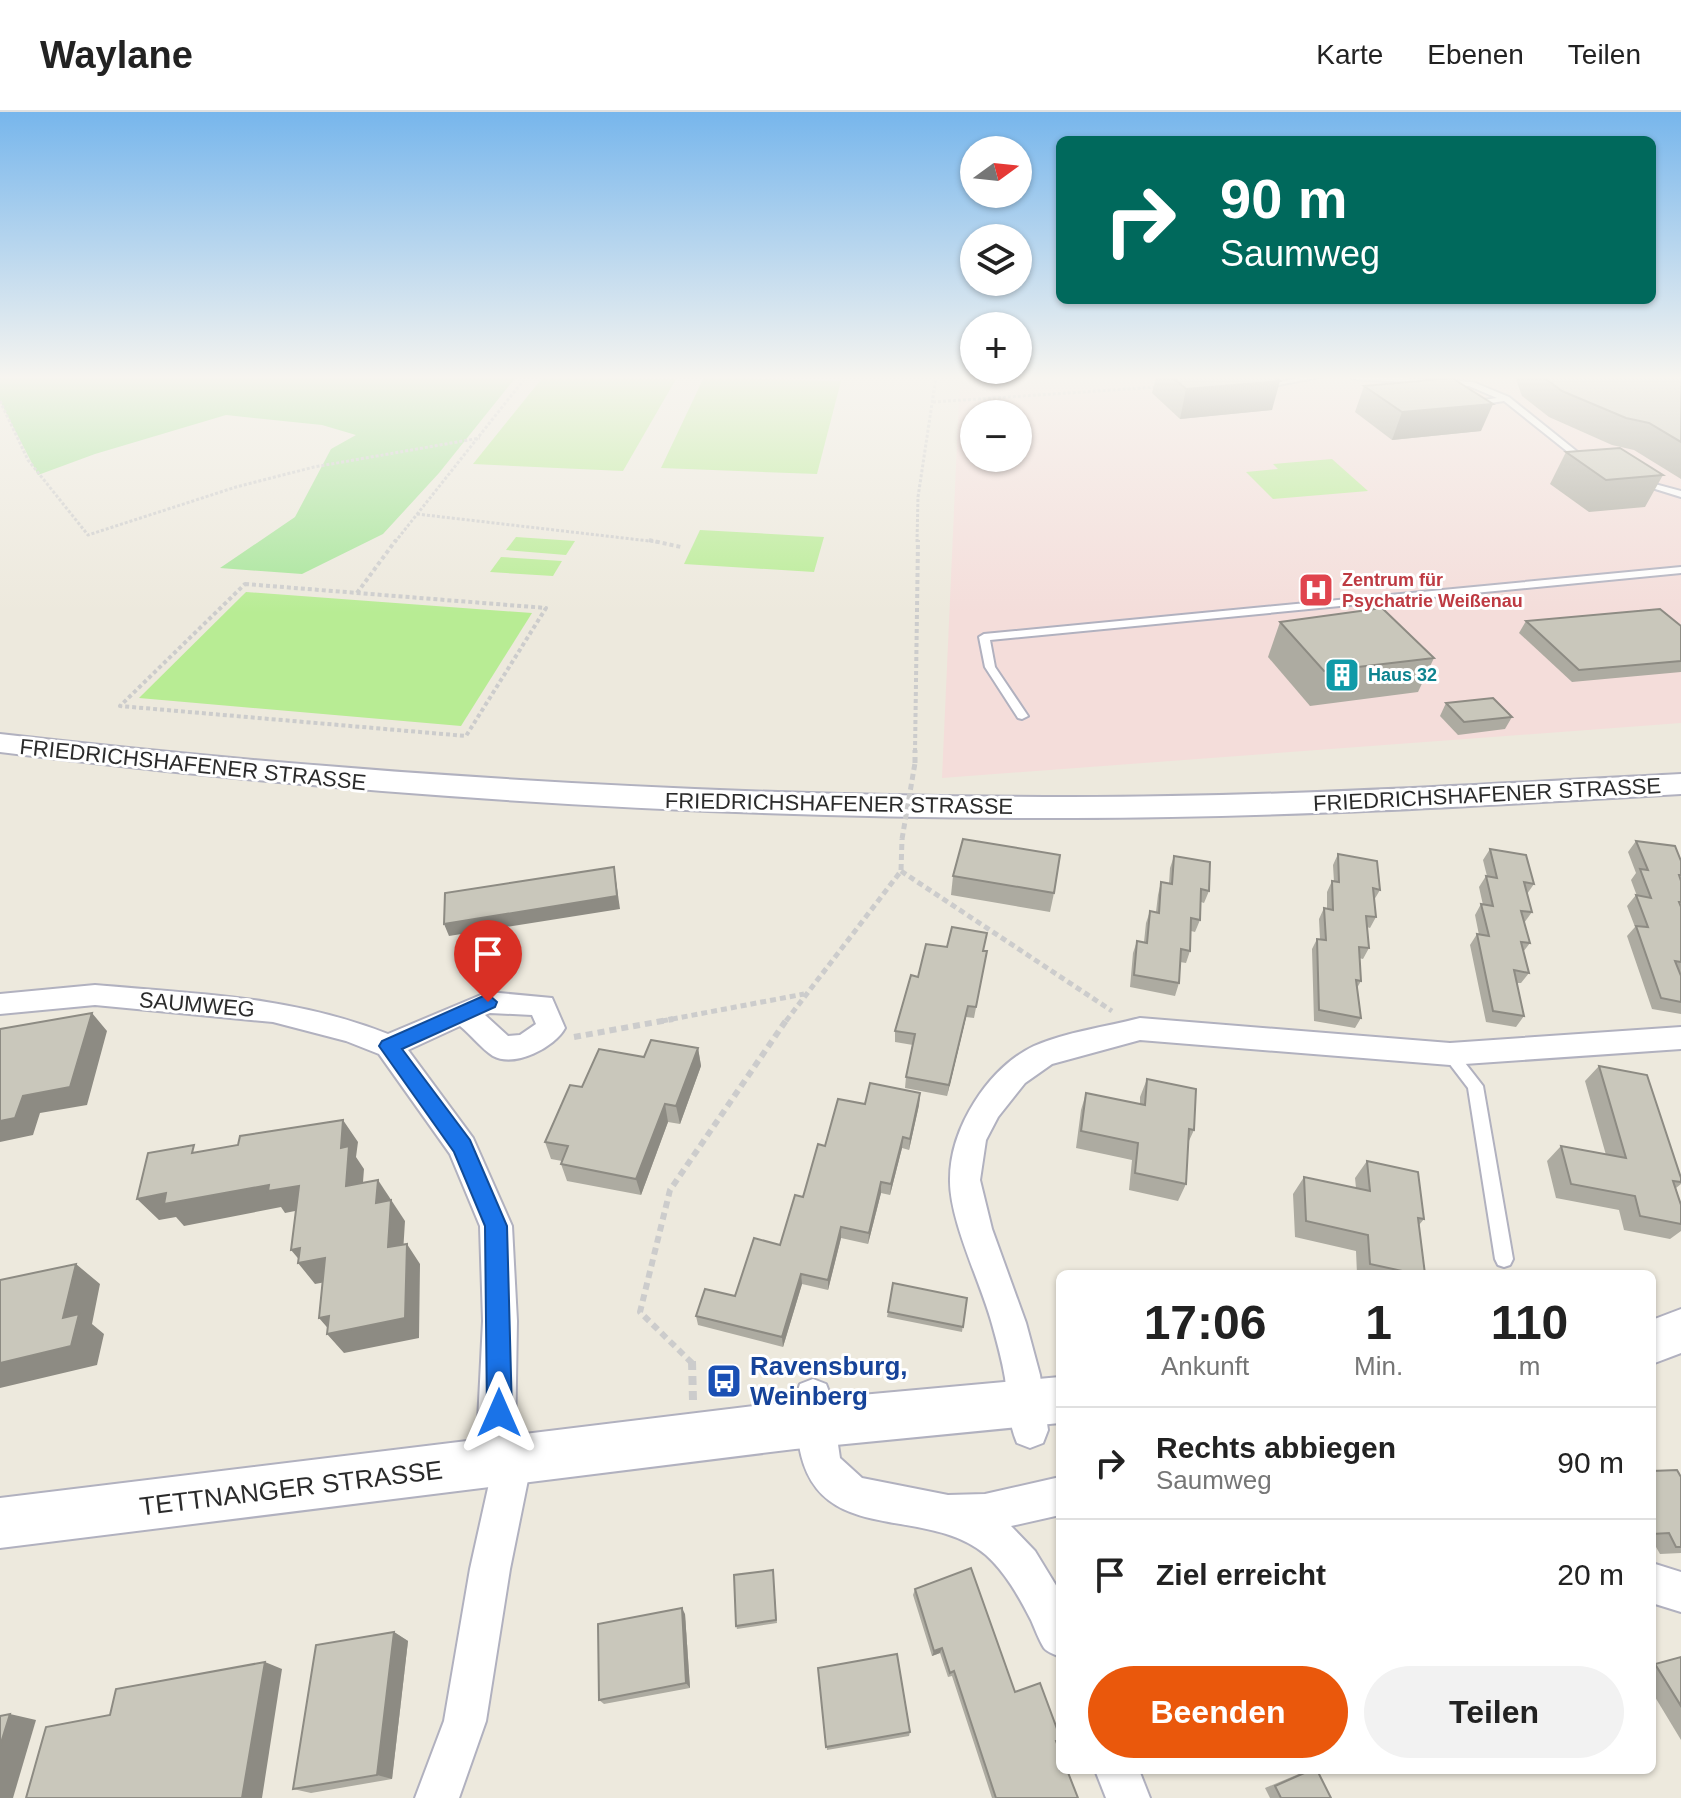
<!DOCTYPE html>
<html lang="de">
<head>
<meta charset="utf-8">
<style>
  body { margin:0; font-family:Helvetica,sans-serif; background:#f2f2f2; color:#222; height:100vh; display:flex; flex-direction:column; font-size:30px; white-space:nowrap }
  * { box-sizing:border-box; margin:0 }
  p { font-size:26px; color:#767676 }
  .icon { flex:none; width:44px; height:44px; fill:none; stroke:currentColor; stroke-width:2; stroke-linecap:round; stroke-linejoin:round }
  .map { position:relative; flex:1; overflow:hidden }
  .sheet { position:absolute; left:1056px; top:1158px; width:600px; height:504px; display:flex; flex-direction:column; background:#fff; border-radius:12px; box-shadow:0 2px 6px #0004 }
  .sheet>* { flex:none }
  .hud { position:absolute; left:1056px; top:24px; width:600px; height:168px; border-radius:12px; box-shadow:0 2px 6px #0004; background:#00695c; color:#fff; overflow:hidden }
  .needle { width:52px; rotate:75deg }
  .buttons { position:absolute; left:960px; top:24px; display:grid; gap:16px }
  .buttons a { display:grid; place-items:center; width:72px; height:72px; border-radius:50%; background:#fff; box-shadow:0 2px 6px #0004; font-size:40px }
  .pin { position:absolute; display:grid; place-items:center; width:68px; height:68px; color:#fff; margin:-82px -34px; border-radius:50% 50% 50% 0; rotate:-45deg; box-shadow:0 0 8px #0007 }
  .pin .icon { rotate:45deg }
  .me { position:absolute; width:88px; margin:-44px; rotate:0deg; stroke-linejoin:round; filter:drop-shadow(0 0 6px #0008) }
  .turn { display:flex; align-items:center; gap:28px; height:168px; padding:0 32px; font-size:36px }
  .turn .icon { width:104px; height:104px; stroke-width:2.5 }
  .turn b { display:block; font-size:56px; line-height:68px }
  .eta { display:flex; justify-content:space-evenly; align-items:center; height:136px; text-align:center }
  .eta b { font-size:48px; font-weight:800; line-height:56px }
  .primary-button { display:flex; gap:16px; margin-top:auto; padding:16px 32px }
  .primary-button a { flex:1; height:92px; border-radius:48px; background:#ea580c; color:#fff; font-size:32px; font-weight:800; line-height:92px; text-align:center }
  .primary-button a+a { background:#f2f2f2; color:#222 }
  ul { padding:0; list-style:none }
  li { display:flex; align-items:center; gap:24px; height:112px; padding:0 32px; border-top:2px solid #e0e0e0 }
  li div { flex:1 }
  li b { display:block; font-size:30px }
  li em { font-style:normal }
  header { display:flex; align-items:center; gap:48px; box-sizing:border-box; height:112px; padding:0 40px; background:#fff; border-bottom:2px solid #e0e0e0 }
  header strong { font-size:38px }
  nav { display:flex; gap:44px; margin-inline-start:auto; font-size:28px }
  .map>svg:first-child { display:block }
</style>
</head>
<body>
<header>
<strong>Waylane</strong>
<nav><a>Karte</a><a>Ebenen</a><a>Teilen</a></nav>
</header>
<div class="map">
<svg width="1681" height="1686" viewBox="0 0 1681 1686">
  <rect width="100%" height="100%" fill="#ede9dd"/>
  <!-- medical -->
  <path fill="#f4ddda" fill-rule="evenodd" d="M960,265H1681V611L942,666ZM974,302H1018V346H974Z"/>
  <!-- green -->
  <path fill="#a6e598" d="M0,265H516L439,361L383,422L302,462L220,456L295,405L331,337L356,323L322,313L226,303L95,342L38,363L0,289Z"/>
  <!-- pitch -->
  <g fill="#b8ec94">
    <path d="M543,265L676,267L623,359L473,352Z"/>
    <path d="M704,265L841,269L817,362L661,356Z"/>
    <path d="M1332,347L1368,379L1273,387L1246,360L1278,357L1273,352Z"/>
    <path d="M700,418L824,425L814,460L684,452Z"/>
    <path d="M516,425L575,429L566,443L506,438Z"/>
    <path d="M501,445L562,449L553,464L490,460Z"/>
    <path d="M246,480L532,501L461,614L139,586Z"/>
  </g>
  <g fill="none" stroke-linecap="round" stroke-linejoin="round">
    <defs>
      <g id="service">
        <path d="M1305,265H1320L1262,276L1258,274Z"/>
        <path d="M1350,265H1385L1473,270L1509,285L1590,350L1583,352L1504,289L1470,294V290L1497,286L1469,274L1354,267Z"/>
        <path d="M1636,367L1681,379V385L1636,371Z"/>
        <path d="M1681,455V461L990,528L995,555L1028,604L1022,607L1018,606L985,555L979,525L984,522Z"/>
        <path d="M1450,936L1455,938L1483,974L1513,1147L1510,1153L1504,1155L1498,1153L1495,1147L1468,976L1442,942L1445,938Z"/>
      </g>
      <g id="minor">
        <path d="M95,873C198,882 291,884 388,922L488,880L552,886L565,916C555,935 515,956 493,944C482,937 471,923 460,914L408,938L473,1026L512,1114L517,1209L515,1330L526,1335L532,1348L510,1457L486,1609L459,1686H415L444,1609L470,1457L490,1367L482,1363L476,1350L483,1209L480,1114L450,1042L379,942L346,929L273,910L95,893L0,902V882ZM490,901L532,903L536,912L520,923L508,924L485,903Z"/>
        <path d="M1140,906L1450,931L1681,915V937L1450,953L1140,928L1052,952L1025,971L998,1005L986,1028L980,1068L992,1117L1026,1211L1040,1263L1048,1318L1043,1331L1030,1336L1017,1331C1008,1310 1008,1288 1005,1266C1002,1248 997,1230 992,1212C981,1171 949,1108 950,1067C950,1016 988,956 1034,934C1066,920 1106,915 1140,906Z"/>
        <path d="M813,1267L826,1272L831,1285L840,1346L862,1366L948,1383L985,1382L1060,1365V1403L1011,1414L1035,1439L1060,1480V1545C1055,1542 1048,1541 1044,1536C1039,1528 1035,1517 1031,1508C1019,1485 1006,1461 986,1443C925,1391 816,1437 799,1333C796,1313 793,1291 800,1272Z"/>
        <path d="M1652,1451L1681,1460V1500L1652,1491Z"/>
        <path d="M1095,1658H1139L1150,1686H1106Z"/>
      </g>
      <g id="tertiary">
        <path d="M1681,1197V1241L1652,1252V1208Z"/>
        <path d="M1060,1265V1311L795,1337L0,1436V1386L795,1289Z"/>
      </g>
      <path id="secondary" d="M0,622C356,663 714,685 1072,685C1275,685 1478,673 1681,662V682C1478,694 1275,706 1072,706C714,707 356,684 0,640Z"/>
    </defs>
    <!-- service casing -->
    <use href="#service" stroke="#b1b1bf" stroke-width="4"/>
    <!-- minor casing -->
    <use href="#minor" stroke="#b1b1bf" stroke-width="4"/>
    <!-- tertiary casing -->
    <use href="#tertiary" stroke="#b1b1bf" stroke-width="4"/>
    <!-- secondary casing -->
    <use href="#secondary" stroke="#b1b1bf" stroke-width="4"/>
    <!-- path-far4 -->
    <g stroke="#ccc" stroke-width="3" stroke-dasharray="3 2" stroke-linecap="butt">
      <path d="M0,289L28,348L88,423L236,375L314,355L480,326"/>
      <path d="M933,290L1158,275"/>
      <path d="M417,402L658,430"/>
      <path d="M395,430L526,265"/>
      <path d="M917,430L918,385L936,265"/>
    </g>
    <!-- path-far3 -->
    <g stroke="#ccc" stroke-width="4" stroke-dasharray="4 3" stroke-linecap="butt">
      <path d="M649,428L681,435"/>
      <path d="M245,472L546,496L466,624L120,594Z"/>
      <path d="M357,481L396,428"/>
      <path d="M915,640L918,428"/>
    </g>
    <!-- path-far2 -->
    <g stroke="#ccc" stroke-width="5" stroke-dasharray="6 4" stroke-linecap="butt">
      <path d="M915,651V638"/>
      <path d="M901,759L1112,899"/>
      <path d="M662,909L804,882"/>
      <path d="M786,909L901,759L902,727"/>
    </g>
    <!-- path-far1 -->
    <g stroke="#ccc" stroke-width="6" stroke-dasharray="7 5" stroke-linecap="butt">
      <path d="M574,925L673,907"/>
      <path d="M692,1251L640,1200L670,1078L787,907"/>
    </g>
    <!-- path -->
    <path stroke="#ccc" stroke-width="8" stroke-dasharray="9 6" stroke-linecap="butt" d="M692,1249L693,1288"/>
    <!-- service -->
    <use href="#service" fill="#fff" fill-rule="evenodd"/>
    <!-- minor -->
    <use href="#minor" fill="#fff" fill-rule="evenodd"/>
    <!-- tertiary -->
    <use href="#tertiary" fill="#fff" fill-rule="evenodd"/>
    <!-- secondary -->
    <use href="#secondary" fill="#fff" fill-rule="evenodd"/>
    <!-- path-bridge -->
    <path stroke="#ccc" stroke-width="5" stroke-dasharray="6 4" stroke-linecap="butt" d="M902,727L915,651"/>
  </g>
  <!-- wall -->
  <g fill="#adaba1">
    <path d="M1156,265H1275L1272,298L1180,307L1152,281Z"/>
    <path d="M1515,265H1681V367L1634,338L1612,333L1549,305L1522,284Z"/>
    <path d="M1364,274L1481,319L1392,328L1355,300Z"/>
    <path d="M1566,340L1663,363L1645,395L1589,400L1550,372Z"/>
    <path d="M1526,509L1681,514V560L1572,570L1519,521Z"/>
    <path d="M1280,510L1434,546L1418,580L1310,594L1268,545Z"/>
    <path d="M1446,591L1512,605L1505,617L1458,623L1440,604Z"/>
    <path d="M1636,729L1681,749V902L1652,897L1627,824L1635,815L1627,794L1636,783L1637,784L1631,768L1636,761L1628,740Z"/>
    <path d="M1490,737L1534,772L1527,782L1532,800L1524,811L1530,831L1523,840L1529,861L1521,871H1517L1524,904L1516,915L1486,910L1470,833L1477,822L1479,823L1475,803L1481,792L1483,793L1479,775L1486,764H1487L1483,748Z"/>
    <path d="M1338,742L1380,778L1374,788L1376,805L1370,816L1367,815L1369,836L1363,847L1359,846L1361,869L1357,876L1361,906L1355,916L1314,909L1312,837L1317,827H1320L1319,807L1324,796L1327,797V780L1332,769L1334,770L1333,753Z"/>
    <path d="M1174,744L1209,779L1204,791L1201,790L1200,808L1195,820L1191,819L1190,839L1186,851L1180,850L1179,871L1175,884L1130,875L1133,841L1137,829L1144,830L1146,811L1150,799L1156,800L1158,783L1161,770L1169,772L1170,756Z"/>
    <path d="M953,764L1054,781L1050,800L951,783Z"/>
    <path d="M947,835L987,839L974,906L966,905L947,984L905,976L906,965L913,933L895,930V919L918,865Z"/>
    <path d="M698,936L701,954L680,1012L668,1010L641,1083L567,1069L561,1052L562,1049L551,1047L545,1030L582,975L644,945Z"/>
    <path d="M1599,954L1681,1066V1072L1676,1076L1681,1093V1119L1670,1127L1624,1118L1619,1098L1556,1086L1547,1049L1561,1034L1606,1043L1585,969Z"/>
    <path d="M1147,967L1194,1018L1188,1031L1186,1072L1178,1089L1129,1078L1132,1048L1076,1036L1081,998L1086,981L1140,992V985Z"/>
    <path d="M920,981L919,993L909,1038L902,1036L890,1083L881,1081L868,1132L841,1126L828,1178L802,1172L783,1235L698,1213L696,1204L735,1184L780,1133L803,1085L865,992Z"/>
    <path d="M1367,1049L1424,1107L1419,1113L1425,1162H1357L1356,1139L1295,1125L1293,1082L1304,1065L1356,1076L1355,1066Z"/>
    <path d="M967,1186L962,1220L887,1205L888,1200Z"/>
    <path d="M1652,1359L1681,1365V1441L1660,1442L1652,1428Z"/>
    <path d="M773,1461L777,1511L737,1517L736,1514Z"/>
    <path d="M915,1477L1015,1580L1060,1628L1057,1631L1078,1686H992L952,1564L948,1565L940,1541L932,1544L913,1483Z"/>
    <path d="M685,1502L690,1576L604,1592L599,1588Z"/>
    <path d="M394,1520L408,1529L392,1667L311,1681L293,1677Z"/>
    <path d="M1681,1545V1628L1652,1580V1553Z"/>
    <path d="M818,1556L910,1620L909,1624L827,1638Z"/>
    <path d="M1317,1658L1331,1686H1270L1265,1676L1306,1659Z"/>
  </g>
  <!-- shaded-wall -->
  <g fill="#8d8b83">
    <path d="M1280,269L1272,298L1180,307L1186,277Z"/>
    <path d="M1493,292L1481,319L1392,328L1402,300Z"/>
    <path d="M614,755L620,797L449,824L444,812Z"/>
    <path d="M968,894L966,905L947,984L949,973Z"/>
    <path d="M92,901L107,919L87,993L40,1001L33,1023L0,1030V1009Z"/>
    <path d="M698,936L701,954L680,1012L676,994Z"/>
    <path d="M920,981L919,993L909,1038L910,1027Z"/>
    <path d="M665,992L668,1010L641,1083L636,1067Z"/>
    <path d="M343,1008L358,1030L356,1045L364,1057L361,1096L346,1074L341,1036Z"/>
    <path d="M903,1025L902,1036L890,1083L891,1072Z"/>
    <path d="M378,1068L405,1109L402,1156L388,1135L376,1091Z"/>
    <path d="M881,1070V1081L868,1132L869,1121Z"/>
    <path d="M269,1073L299,1074L315,1095L285,1101L281,1095L184,1114L176,1105L159,1108L137,1087L166,1081Z"/>
    <path d="M841,1115V1126L828,1178V1168Z"/>
    <path d="M407,1132L420,1152L419,1226L344,1241L327,1222L332,1221L319,1206Z"/>
    <path d="M300,1136L325,1146L342,1167L315,1172L298,1151H302L291,1138Z"/>
    <path d="M76,1152L100,1172L92,1212L104,1222L97,1253L0,1276V1251L63,1206Z"/>
    <path d="M801,1162L802,1172L783,1235L782,1225Z"/>
    <path d="M682,1496L685,1502L690,1576L686,1571Z"/>
    <path d="M394,1520L408,1529L392,1667L377,1663Z"/>
    <path d="M942,1536L940,1541L932,1544L934,1539Z"/>
    <path d="M265,1550L282,1557L262,1686H242Z"/>
    <path d="M10,1602L36,1608L13,1686H0V1634Z"/>
  </g>
  <!-- building -->
  <g fill="#c9c7bb" stroke="#8d8b83" stroke-width="2">
    <path d="M1172,265H1275L1280,269L1186,277Z"/>
    <path d="M1543,265H1681V330L1649,311L1626,306L1562,279Z"/>
    <path d="M1452,266L1493,292L1402,300L1364,274Z"/>
    <path d="M1620,336L1663,363L1606,368L1566,340Z"/>
    <path d="M1382,496L1434,546L1324,559L1280,510Z"/>
    <path d="M1660,497L1681,514V549L1579,558L1526,509Z"/>
    <path d="M1493,586L1512,605L1464,610L1446,591Z"/>
    <path d="M963,727L1060,743L1054,781L953,764Z"/>
    <path d="M1636,729L1675,734L1681,749V763H1679L1681,769V790H1679L1681,795V850L1675,849L1681,864V890L1661,886L1636,814L1648,815L1636,783L1651,786L1640,757L1648,758Z"/>
    <path d="M1490,737L1526,743L1534,772L1524,770L1532,800L1521,799L1530,831L1521,830L1529,861L1514,858L1524,904L1493,899L1477,822L1489,824L1481,792L1493,794L1486,764L1497,766Z"/>
    <path d="M1338,742L1377,749L1380,778L1373,776L1376,805L1366,804L1369,836L1359,835L1361,869L1356,868L1361,906L1319,898L1317,827L1326,828L1324,796L1333,798L1332,769L1339,770Z"/>
    <path d="M1174,744L1210,750L1209,779L1201,777L1200,808L1191,806L1190,839L1181,837L1179,871L1134,863L1137,829L1147,831L1150,799L1159,801L1161,770L1172,772Z"/>
    <path d="M614,755L617,784L444,812L445,781Z"/>
    <path d="M952,815L987,821L983,839H987L976,895L968,894L949,973L906,965L915,922L895,919L911,863L918,865L926,832L947,835Z"/>
    <path d="M92,901L70,975L23,984L15,1006L0,1009V917Z"/>
    <path d="M651,928L698,936L676,994L665,992L636,1067L561,1052L568,1034L545,1030L570,973L582,975L599,937L644,945Z"/>
    <path d="M1599,954L1647,963L1681,1066V1070L1673,1069L1681,1093V1112L1640,1104L1635,1084L1571,1072L1561,1034L1626,1046Z"/>
    <path d="M1147,967L1196,977L1194,1018L1189,1017L1186,1072L1135,1061L1138,1031L1081,1019L1086,981L1145,993Z"/>
    <path d="M870,971L920,981L910,1027L903,1025L891,1072L881,1070L869,1121L841,1115L828,1168L801,1162L782,1225L696,1204L705,1177L735,1184L754,1126L780,1133L795,1083L803,1085L818,1032L825,1034L838,987L865,992Z"/>
    <path d="M343,1008L341,1036L349,1034L346,1074L378,1068L376,1091L391,1088L388,1135L407,1132L405,1206L327,1222L329,1204L319,1206L325,1146L298,1151L300,1136L291,1138L299,1074L268,1079L269,1073L164,1092L166,1081L137,1087L148,1041L194,1033L192,1041L238,1033L240,1024Z"/>
    <path d="M1367,1049L1418,1060L1424,1107L1418,1106L1425,1162H1416L1370,1152L1368,1123L1306,1109L1304,1065L1370,1079Z"/>
    <path d="M76,1152L63,1206L79,1202L71,1234L0,1251V1168Z"/>
    <path d="M893,1171L967,1186L963,1215L888,1200Z"/>
    <path d="M1677,1358L1681,1365V1435H1676L1669,1421L1652,1422V1359Z"/>
    <path d="M971,1456L1015,1580L1040,1571L1060,1625V1628L1056,1629L1060,1640V1658H1067L1078,1686H996L954,1559L950,1561L942,1536L934,1539L915,1477Z"/>
    <path d="M773,1458L776,1508L736,1514L734,1463Z"/>
    <path d="M682,1496L686,1571L599,1588L598,1512Z"/>
    <path d="M394,1520L377,1663L293,1677L316,1533Z"/>
    <path d="M897,1542L910,1620L826,1635L818,1556Z"/>
    <path d="M1681,1545V1594L1655,1552Z"/>
    <path d="M265,1550L242,1686H26L46,1615L110,1603L116,1577Z"/>
    <path d="M10,1602L0,1634V1604Z"/>
    <path d="M1311,1658H1317L1331,1686H1281L1275,1674Z"/>
  </g>
  <!-- sky -->
  <linearGradient id="sky" x2="0" y2="1"><stop stop-color="#77b6ec"/><stop offset="0.53" stop-color="#f7f5f0"/><stop offset="1" stop-color="#f7f5f0" stop-opacity="0"/></linearGradient>
  <rect width="1681" height="501" fill="url(#sky)"/>
  <!-- route -->
  <path fill="#1a73e8" stroke="#114b97" stroke-width="2" d="M488,882L497,890L495,895L402,937L470,1028L507,1114L512,1301L508,1310L499,1313L490,1310L487,1301L485,1114L454,1040L379,934L382,929Z"/>
  <!-- icons -->
  <defs>
    <symbol id="hospital-square" viewBox="-11 -11 22 22"><rect x="-9" y="-9" width="18" height="18" rx="4" fill="#e0444e" stroke="#fff"/><path d="M-5-5h3v3.5h4V-5h3V5h-3V1.5h-4V5h-3Z" fill="#fff"/></symbol>
    <symbol id="building-square" viewBox="-11 -11 22 22"><rect x="-9" y="-9" width="18" height="18" rx="4" fill="#0f9aa8" stroke="#fff"/><path d="M-4-6H4V6H1V3H-1V6H-4ZM-2.5-4.3h1.7v1.8h-1.7ZM.8-4.3h1.7v1.8H.8ZM-2.5-1h1.7V.8h-1.7ZM.8-1h1.7V.8H.8Z" fill="#fff"/></symbol>
    <symbol id="bus-square" viewBox="-11 -11 22 22"><rect x="-9" y="-9" width="18" height="18" rx="4" fill="#1a4fb4" stroke="#fff"/><path d="M-5-6H5V4H4V6H2V4H-2V6H-4V4H-5ZM-3.5-4V0h7V-4ZM-3.5 1.2v1.5H-2V1.2ZM2 1.2v1.5H3.5V1.2Z" fill="#fff"/></symbol>
  </defs>
  <g fill-rule="evenodd">
    <use href="#hospital-square" x="1296" y="458" width="40" height="40"/>
    <use href="#building-square" x="1322" y="543" width="40" height="40"/>
    <use href="#bus-square" x="704" y="1249" width="40" height="40"/>
  </g>
  <g text-anchor="middle" stroke-width="6" stroke-linejoin="round" paint-order="stroke">
    <!-- far-health labels -->
    <g font-size="18" font-weight="bold" fill="#be3a42" stroke="#fff" text-anchor="start">
      <text x="1342" y="474">Zentrum für<tspan x="1342" dy="21">Psychatrie Weißenau</tspan></text>
    </g>
    <!-- far-culture labels -->
    <g font-size="18" font-weight="bold" fill="#0d838f" stroke="#fff" text-anchor="start">
      <text x="1368" y="569">Haus 32</text>
    </g>
    <!-- street labels -->
    <g font-size="22" fill="#2b2b2b" stroke="#fff">
      <text transform="translate(193 652) rotate(6)" y="8">FRIEDRICHSHAFENER STRASSE</text>
      <text transform="translate(1487 682) rotate(-3)" y="8">FRIEDRICHSHAFENER STRASSE</text>
      <text transform="translate(839 691) rotate(1)" y="8">FRIEDRICHSHAFENER STRASSE</text>
      <text transform="translate(197 892) rotate(5)" y="8">SAUMWEG</text>
    </g>
    <!-- near-transit labels -->
    <g font-size="26" font-weight="bold" fill="#164399" stroke="#fff" text-anchor="start">
      <text x="750" y="1263">Ravensburg,<tspan x="750" dy="30">Weinberg</tspan></text>
    </g>
    <!-- near-street labels -->
    <g font-size="26" fill="#2b2b2b" stroke="#fff">
      <text transform="translate(291 1376) rotate(-7)" y="9">TETTNANGER STRASSE</text>
    </g>
  </g>
</svg>
<div class="buttons">
<a><svg class="needle" viewBox="-14 -14 28 28"><path d="M0-13l5 13h-10z" fill="#e53935"/><path d="M0 13l5-13h-10z" fill="#767676"/></svg></a>
<a><svg class="icon" aria-label="layers" viewBox="0 0 24 24"><path d="M12 4l9 5-9 5-9-5zM3 14l9 5 9-5"/></svg></a>
<a>+</a>
<a>−</a>
</div>
<div class="pin" style="left:488px;top:890px;background:#d93025"><svg class="icon" aria-label="arrive" viewBox="0 0 24 24"><path d="M6 21V4h12l-3 4 3 4H6"/></svg></div>
<svg class="me" style="left:499px;top:1301px" viewBox="-20 -20 40 40"><path d="M0-17L14 15 0 8-14 15z" fill="#1a73e8" stroke="#fff" stroke-width="4"/></svg>
<div class="hud">
<div class="turn"><svg class="icon" aria-label="right" viewBox="0 0 24 24"><path d="M7 20v-9h11M14 6l5 5-5 5"/></svg><div><b>90 m</b>Saumweg</div></div>
</div>
<section class="sheet">
<div class="eta">
<div><b>17:06</b><p>Ankunft</p></div>
<div><b>1</b><p>Min.</p></div>
<div><b>110</b><p>m</p></div>
</div>
<ul>
<li><svg class="icon" aria-label="right" viewBox="0 0 24 24"><path d="M7 20v-9h11M14 6l5 5-5 5"/></svg><div><b>Rechts abbiegen</b><p>Saumweg</p></div><em>90 m</em></li>
<li><svg class="icon" aria-label="arrive" viewBox="0 0 24 24"><path d="M6 21V4h12l-3 4 3 4H6"/></svg><div><b>Ziel erreicht</b></div><em>20 m</em></li>
</ul>
<div class="primary-button"><a>Beenden</a><a>Teilen</a></div>
</section>
</div>
</body>
</html>
